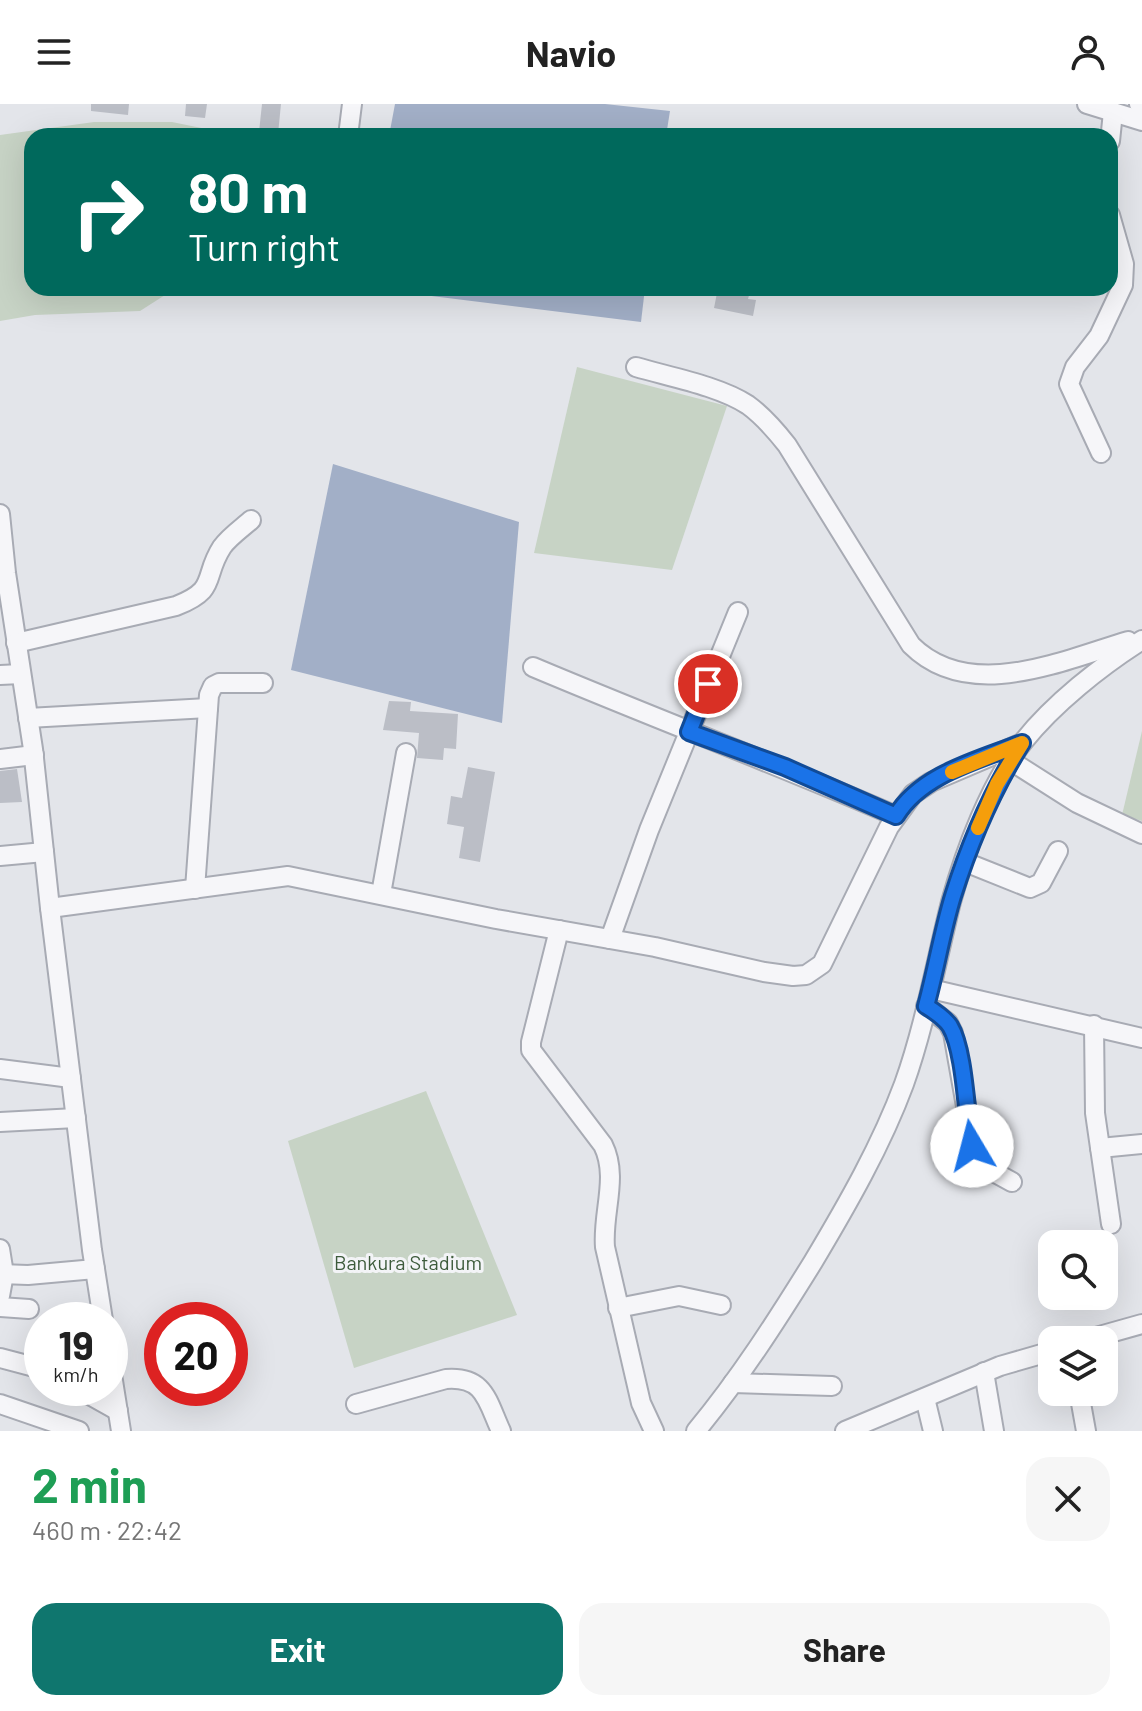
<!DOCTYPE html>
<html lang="en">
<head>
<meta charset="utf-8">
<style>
  body { margin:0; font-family:Barlow,sans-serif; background:#f6f6f6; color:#222; height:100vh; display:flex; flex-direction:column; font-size:30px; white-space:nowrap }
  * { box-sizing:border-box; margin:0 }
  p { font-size:26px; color:#767676 }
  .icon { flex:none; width:44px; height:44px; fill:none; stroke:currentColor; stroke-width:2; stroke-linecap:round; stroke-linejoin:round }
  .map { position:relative; height:1327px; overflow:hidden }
  .sheet { display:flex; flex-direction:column; background:#fff; flex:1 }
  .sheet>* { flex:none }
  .top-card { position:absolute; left:24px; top:24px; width:1094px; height:168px; border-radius:24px; box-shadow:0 8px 32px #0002; background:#00695c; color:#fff; overflow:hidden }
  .buttons { position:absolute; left:1038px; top:1126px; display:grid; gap:16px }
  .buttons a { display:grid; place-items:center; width:80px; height:80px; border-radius:16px; background:#fff; box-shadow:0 8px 32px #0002; font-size:40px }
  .speed { position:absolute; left:24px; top:1198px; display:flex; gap:16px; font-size:40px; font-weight:700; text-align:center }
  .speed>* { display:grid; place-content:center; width:104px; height:104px; border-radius:50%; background:#fff; box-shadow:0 8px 32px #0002; line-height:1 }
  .speed small { font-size:20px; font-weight:400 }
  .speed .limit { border:12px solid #d22; background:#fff; color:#111 }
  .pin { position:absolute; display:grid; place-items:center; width:68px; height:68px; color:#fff; margin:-34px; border:4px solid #fff; border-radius:50%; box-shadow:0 2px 8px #0007 }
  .me { position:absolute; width:88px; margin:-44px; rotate:352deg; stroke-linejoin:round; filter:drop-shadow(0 0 6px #0008) }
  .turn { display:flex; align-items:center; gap:28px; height:168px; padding:0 32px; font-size:36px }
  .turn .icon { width:104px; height:104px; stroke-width:2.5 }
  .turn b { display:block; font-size:56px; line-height:68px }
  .round { display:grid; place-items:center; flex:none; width:84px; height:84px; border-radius:24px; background:#f6f6f6 }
  .headline { display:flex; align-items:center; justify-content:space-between; height:136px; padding:0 32px }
  h1 { font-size:48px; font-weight:700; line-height:60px; color:#1e9e55 }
  .button { display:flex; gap:16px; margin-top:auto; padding:16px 32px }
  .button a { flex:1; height:92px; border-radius:24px; background:#0f766e; color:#fff; font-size:32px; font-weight:700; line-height:92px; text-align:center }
  .button a+a { background:#f6f6f6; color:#222 }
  header { display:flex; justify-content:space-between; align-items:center; height:104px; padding:0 32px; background:#fff; font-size:36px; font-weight:700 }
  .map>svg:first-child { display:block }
</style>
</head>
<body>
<header><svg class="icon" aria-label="menu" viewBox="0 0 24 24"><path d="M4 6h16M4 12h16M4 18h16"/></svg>Navio<svg class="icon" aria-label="person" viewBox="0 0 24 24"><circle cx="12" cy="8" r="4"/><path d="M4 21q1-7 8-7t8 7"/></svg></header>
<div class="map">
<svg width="1142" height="1327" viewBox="0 0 1142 1327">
  <rect width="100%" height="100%" fill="#e3e5ea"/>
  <!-- green -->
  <g fill="#c7d3c5">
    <path d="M94,18H172L226,29L225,32H32V184H176L140,207L35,211L0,217V31Z"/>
    <path d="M577,263L727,302L672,466L534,449Z"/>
    <path d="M1142,627V717L1122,711Z"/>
    <path d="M426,987L517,1211L354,1264L288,1037Z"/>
  </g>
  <!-- water -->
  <g fill="#a2afc7">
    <path d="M395,0H605L670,7L666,32H389Z"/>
    <path d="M367,184H645L641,218Z"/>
    <path d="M333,360L519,418L502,619L291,566Z"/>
  </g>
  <!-- building -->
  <g fill="#bbbec6">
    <path d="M91,0H129L128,11L91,7Z"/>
    <path d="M186,0H207L205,14L185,12Z"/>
    <path d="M262,0H281L278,30L259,28Z"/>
    <path d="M718,184H751L748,195L756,196L753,212L714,204Z"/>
    <path d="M389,597L411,598L410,607L458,610L456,645L444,644L443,656L417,654L419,629L383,626Z"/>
    <path d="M468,663L495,668L480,758L459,754L464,723L447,720L451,692L462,694Z"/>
    <path d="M17,665L22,698L0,699V667Z"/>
  </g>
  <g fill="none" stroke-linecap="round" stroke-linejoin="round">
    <defs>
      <g id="minor">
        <path d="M1087,0L1142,17"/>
        <path d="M1139,0L1142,1"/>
        <path d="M348,32L352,0"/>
        <path d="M1110,37L1113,8"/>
        <path d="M636,263C670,273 719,282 748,301C763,312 776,327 787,341L911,541C969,599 1061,557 1128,537"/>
        <path d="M1101,349L1069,280L1075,263L1099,232L1123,181L1124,160L1110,111"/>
        <path d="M0,410L6,469L33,645L50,804L92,1146L103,1216"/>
        <path d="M16,539L176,502C219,485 202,474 222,443C229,433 242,424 251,416"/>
        <path d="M533,563C654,614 776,660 896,712"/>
        <path d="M0,571L21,570"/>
        <path d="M28,614L208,604"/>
        <path d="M0,655L34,651"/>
        <path d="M1011,657L1077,699L1142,730"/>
        <path d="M0,752L44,748"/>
        <path d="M965,758L1030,784L1041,779L1058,747"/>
        <path d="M195,785L209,591L213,582L219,579H263"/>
        <path d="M381,790L406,649"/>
        <path d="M50,804L288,772L496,815L655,843L764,868L793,872L806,871L822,860L889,723L913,690L931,678L1022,639"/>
        <path d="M559,826L531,938V946L603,1041C619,1073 602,1109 605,1143L641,1299L654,1327"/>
        <path d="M610,835L649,726L738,508"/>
        <path d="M931,885L1142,934"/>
        <path d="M926,902L948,919L953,929L975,1053L981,1061L1012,1078"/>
        <path d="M1094,921L1095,1009L1111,1120"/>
        <path d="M0,965L71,974"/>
        <path d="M0,1018L76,1014"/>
        <path d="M1100,1044L1142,1040"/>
        <path d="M0,1145L4,1170L0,1192"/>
        <path d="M0,1170L28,1171L95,1165"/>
        <path d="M0,1203L29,1205"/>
        <path d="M618,1204L679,1192L721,1201"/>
        <path d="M1085,1236L1142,1220"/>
        <path d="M0,1254L42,1265"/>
        <path d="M110,1258L121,1327"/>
        <path d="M984,1268L994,1327"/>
        <path d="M733,1279L832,1282"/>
        <path d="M77,1284L118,1307"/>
        <path d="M1079,1288L1086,1327"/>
        <path d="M925,1294L933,1327"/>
        <path d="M0,1300L79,1327"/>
        <path d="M356,1300L446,1275C485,1272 487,1297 501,1327"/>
        <path d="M696,1327C740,1274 777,1216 813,1158C847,1101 881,1042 904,980C925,921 936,858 951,798C965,747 990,680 1023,638C1053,600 1101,562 1142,536"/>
        <path d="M845,1327L1000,1262L1052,1247"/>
      </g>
    </defs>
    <!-- minor casing -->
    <use href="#minor" stroke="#a8abb4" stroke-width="22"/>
    <!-- minor -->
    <use href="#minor" stroke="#f6f6f9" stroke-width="18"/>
  </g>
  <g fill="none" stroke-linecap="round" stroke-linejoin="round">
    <defs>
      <path id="route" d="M708,580L689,628L785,663L896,712C921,670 979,656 1022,639C992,687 970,738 953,792C942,828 936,866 926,902C934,907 944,913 950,922C965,947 966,1011 972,1042"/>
    </defs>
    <!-- route casing -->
    <use href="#route" stroke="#114b97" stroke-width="20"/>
    <!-- route -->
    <use href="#route" stroke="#1a73e8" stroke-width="14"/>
    <!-- slow -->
    <path stroke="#f59e0b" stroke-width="14" d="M952,668L1022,639L997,680L978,724"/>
  </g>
  <g text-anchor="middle" stroke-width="6" stroke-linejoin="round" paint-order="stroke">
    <!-- park labels -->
    <g font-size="20" fill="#3d5b3b" stroke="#f3f4f7">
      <text x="408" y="1166">Bankura Stadium</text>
    </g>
  </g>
</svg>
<div class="buttons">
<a><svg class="icon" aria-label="search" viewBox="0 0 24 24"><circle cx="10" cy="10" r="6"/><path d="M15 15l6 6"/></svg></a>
<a><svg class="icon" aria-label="layers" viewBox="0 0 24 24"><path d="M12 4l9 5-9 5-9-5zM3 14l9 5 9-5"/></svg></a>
</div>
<div class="speed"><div>19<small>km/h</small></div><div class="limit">20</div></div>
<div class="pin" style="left:708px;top:580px;background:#d93025"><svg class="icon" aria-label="arrive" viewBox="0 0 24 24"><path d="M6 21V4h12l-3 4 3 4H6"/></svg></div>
<svg class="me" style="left:972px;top:1042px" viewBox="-20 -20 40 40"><circle r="19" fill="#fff"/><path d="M0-13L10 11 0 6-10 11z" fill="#1a73e8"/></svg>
<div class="top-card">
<div class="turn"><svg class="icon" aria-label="right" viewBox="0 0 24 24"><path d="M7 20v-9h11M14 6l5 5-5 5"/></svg><div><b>80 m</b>Turn right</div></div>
</div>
</div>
<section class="sheet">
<div class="headline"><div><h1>2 min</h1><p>460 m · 22:42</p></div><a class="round"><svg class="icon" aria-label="close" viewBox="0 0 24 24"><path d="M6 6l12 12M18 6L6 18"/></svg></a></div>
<div class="button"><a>Exit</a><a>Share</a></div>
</section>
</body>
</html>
